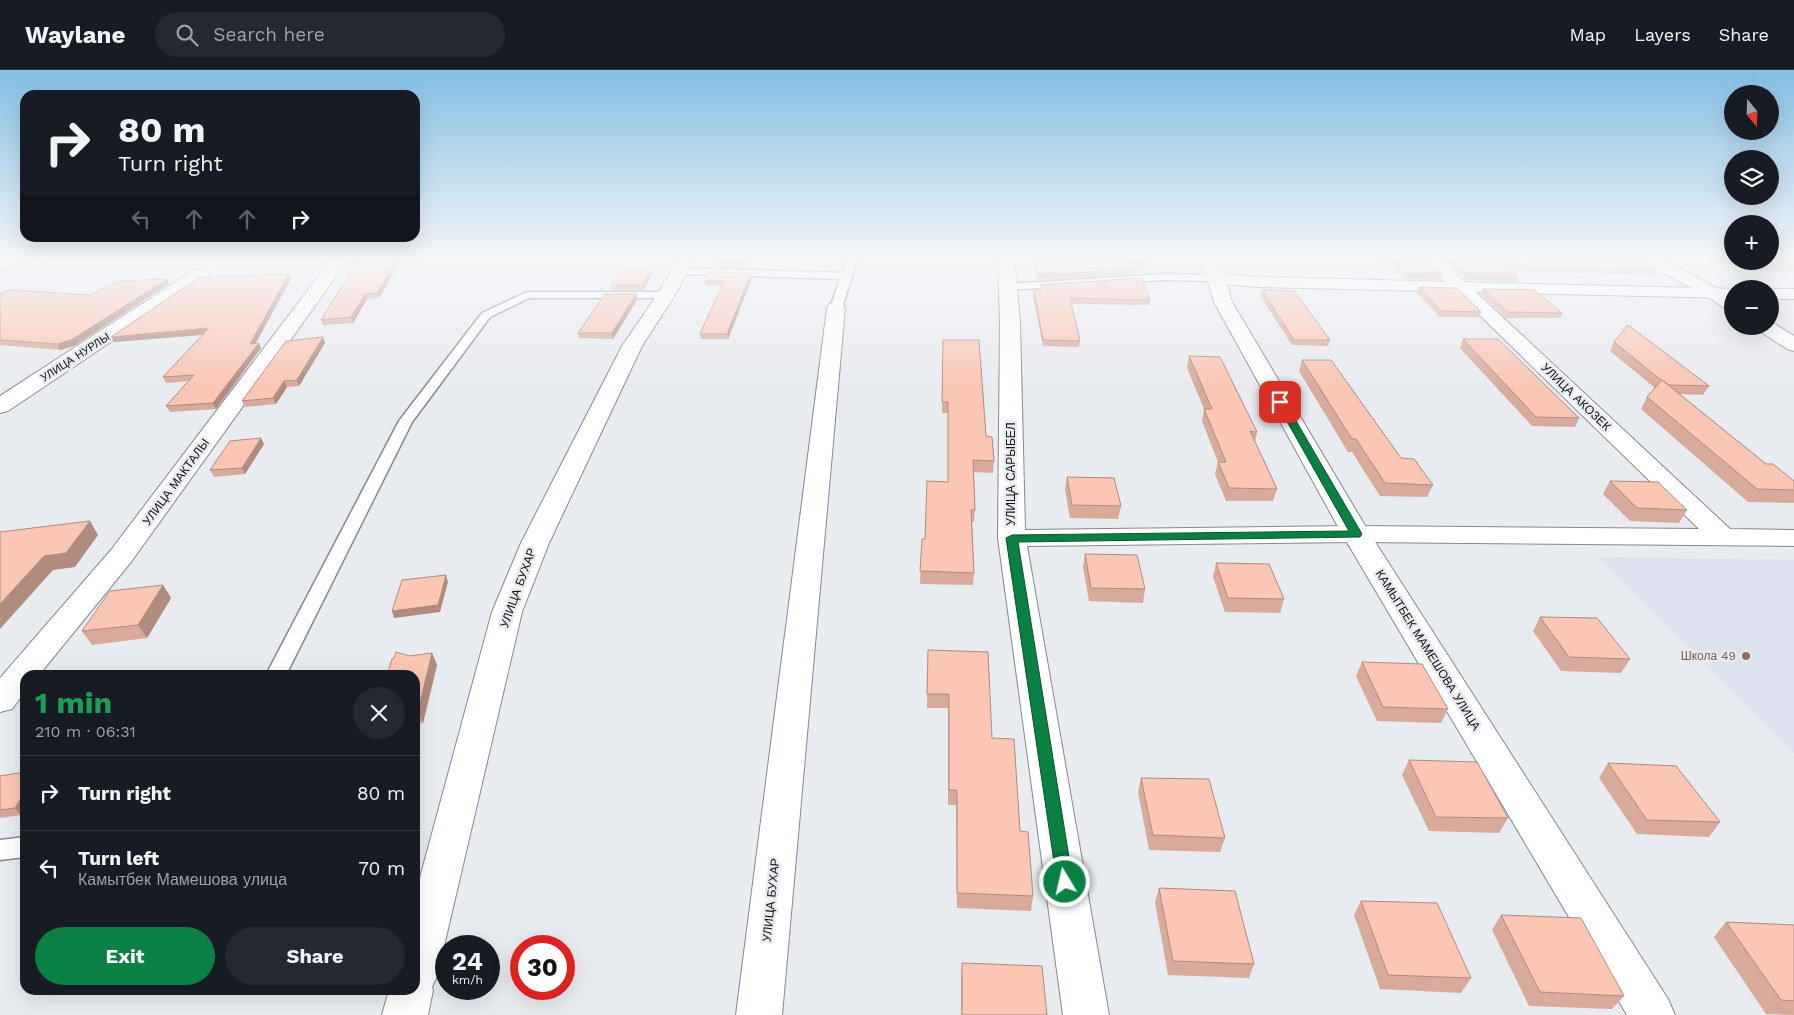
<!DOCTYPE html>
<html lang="en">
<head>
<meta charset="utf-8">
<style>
  body { margin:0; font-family:"Work Sans",sans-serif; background:#242831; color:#f1f3f6; height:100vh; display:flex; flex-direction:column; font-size:19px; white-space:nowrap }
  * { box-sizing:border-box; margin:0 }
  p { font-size:16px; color:#9ea1a6 }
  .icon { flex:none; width:28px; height:28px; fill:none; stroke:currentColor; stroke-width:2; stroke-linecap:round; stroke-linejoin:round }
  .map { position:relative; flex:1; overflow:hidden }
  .panel { position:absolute; left:20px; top:600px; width:400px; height:325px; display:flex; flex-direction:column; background:#171b24; border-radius:15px; box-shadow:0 5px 20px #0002 }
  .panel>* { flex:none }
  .top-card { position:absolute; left:20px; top:20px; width:400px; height:152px; border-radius:15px; box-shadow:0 5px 20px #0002; background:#171b24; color:#f1f3f6; overflow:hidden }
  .needle { width:32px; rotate:161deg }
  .buttons { position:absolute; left:1724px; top:15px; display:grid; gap:10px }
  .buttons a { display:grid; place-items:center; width:55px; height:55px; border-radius:50%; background:#171b24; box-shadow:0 5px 20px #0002; font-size:25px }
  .speed { position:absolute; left:435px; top:865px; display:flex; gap:10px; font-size:25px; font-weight:700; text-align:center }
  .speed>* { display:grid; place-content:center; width:65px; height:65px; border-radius:50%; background:#171b24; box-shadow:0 5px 20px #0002; line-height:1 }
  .speed small { font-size:12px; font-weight:400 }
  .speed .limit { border:8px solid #d22; background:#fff; color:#111 }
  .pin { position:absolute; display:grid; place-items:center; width:42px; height:42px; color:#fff; margin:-21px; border-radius:10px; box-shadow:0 2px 8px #0006 }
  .me { position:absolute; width:55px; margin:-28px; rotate:351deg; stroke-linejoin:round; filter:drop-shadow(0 0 4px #0008) }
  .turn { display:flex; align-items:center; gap:18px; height:105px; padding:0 15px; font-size:22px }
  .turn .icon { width:65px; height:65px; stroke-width:2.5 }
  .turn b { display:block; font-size:35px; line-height:42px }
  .lanes { display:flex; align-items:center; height:48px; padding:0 15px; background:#0003; justify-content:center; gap:25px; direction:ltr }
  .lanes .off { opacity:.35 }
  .round { display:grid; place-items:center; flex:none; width:52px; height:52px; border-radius:26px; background:#242831 }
  .summary { display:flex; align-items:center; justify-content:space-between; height:85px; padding:0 15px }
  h1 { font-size:30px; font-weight:700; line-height:38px; color:#1e9e55 }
  .cta { display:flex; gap:10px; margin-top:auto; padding:10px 15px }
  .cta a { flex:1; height:58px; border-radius:30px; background:#0b8043; color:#fff; font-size:20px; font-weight:700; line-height:58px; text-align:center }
  .cta a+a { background:#242831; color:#f1f3f6 }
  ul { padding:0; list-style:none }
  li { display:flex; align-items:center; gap:15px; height:75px; padding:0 15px; border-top:1px solid #363941 }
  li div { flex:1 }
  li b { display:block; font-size:19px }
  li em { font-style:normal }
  header { display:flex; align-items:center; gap:30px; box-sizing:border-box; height:70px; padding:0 25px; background:#171b24; border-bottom:1px solid #363941 }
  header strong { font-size:24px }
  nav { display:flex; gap:28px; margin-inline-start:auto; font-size:18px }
  .search { width:350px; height:45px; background:#242831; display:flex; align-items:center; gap:12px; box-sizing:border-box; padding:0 18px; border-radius:28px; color:#9ea1a6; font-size:19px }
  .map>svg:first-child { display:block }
</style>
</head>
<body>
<header>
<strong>Waylane</strong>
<div class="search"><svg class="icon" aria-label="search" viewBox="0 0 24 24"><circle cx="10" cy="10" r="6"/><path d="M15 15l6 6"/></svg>Search here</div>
<nav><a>Map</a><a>Layers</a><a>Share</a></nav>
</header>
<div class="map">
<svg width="1794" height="945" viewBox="0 0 1794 945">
  <rect width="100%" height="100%" fill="#e8ebef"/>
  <!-- built -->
  <path fill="#dde2ee" d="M1598,487L1794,490V683Z"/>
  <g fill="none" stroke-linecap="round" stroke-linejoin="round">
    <defs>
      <g id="service">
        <path d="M848,187H858L842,238L836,241L830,238L840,209L681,204L676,201L681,198L843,203Z"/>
        <path d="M1163,204L1216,205L1221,208L1216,211L1163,210L1008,220L1003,217L1008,214Z"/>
        <path d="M527,222H666L671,225L666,228H529L490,247L412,352L286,605H266L399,351L482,243Z"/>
        <path d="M25,767V787L0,790V770Z"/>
      </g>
      <g id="minor">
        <path d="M8,187H30L28,191L0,202V191Z"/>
        <path d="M333,187H350L131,492L39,605H25V622L12,639L0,642V608L111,480Z"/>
        <path d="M679,187H695L675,225L642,276L549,473L522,542L437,906L432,917L433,920L428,945H382L389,920H415V826L492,542L521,473L622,276L657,225Z"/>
        <path d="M998,187H1014L1020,253L1025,460L1356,456L1699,459L1420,187H1438L1730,459L1794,460V476L1356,472L1027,476L1109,945H1063L998,468L1000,253Z"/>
        <path d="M1195,187H1211L1225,208L1222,212L1216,213L1210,212Z"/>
        <path d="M1638,187H1659L1732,227V240L1725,239L1707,226L1640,191Z"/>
        <path d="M200,199L206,200L209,204L206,208L8,341L0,343V326L194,200Z"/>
        <path d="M836,232L843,234L845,238L782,945H736L827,238L829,234Z"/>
        <path d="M1770,251L1794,266V281L1787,279L1758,260L1755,256H1770Z"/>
      </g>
      <g id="tertiary">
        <path d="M1216,203L1257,207L1737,219H1732V228L1257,217L1227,214L1232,232L1370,464L1668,929L1675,945H1627L1342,464L1214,232L1207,208L1210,204Z"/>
        <path d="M1769,219H1794V229H1770Z"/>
      </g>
    </defs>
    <!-- service casing -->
    <use href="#service" stroke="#86888d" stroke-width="3"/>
    <!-- minor casing -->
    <use href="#minor" stroke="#86888d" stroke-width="2"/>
    <!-- tertiary casing -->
    <use href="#tertiary" stroke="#86888d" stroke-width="2"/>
    <!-- service -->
    <use href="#service" fill="#fff" fill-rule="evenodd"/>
    <!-- minor -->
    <use href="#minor" fill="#fff" fill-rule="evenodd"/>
    <!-- tertiary -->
    <use href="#tertiary" fill="#fff" fill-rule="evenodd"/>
  </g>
  <!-- wall -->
  <g fill="#d8aa9b">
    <path d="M360,187H403L379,228L367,229L353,253L323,255L321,250Z"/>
    <path d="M717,187H747L743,198L715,197L714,192Z"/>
    <path d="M1033,187H1143L1146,194L1145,199H1137L1136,204L1037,210Z"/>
    <path d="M1373,187H1424L1442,204L1441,210L1404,209L1388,192H1377Z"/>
    <path d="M1441,187H1636L1656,200L1654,205L1511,201L1518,206L1516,212L1466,210Z"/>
    <path d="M1722,187H1732V191H1770L1794,187V201L1745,200Z"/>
    <path d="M652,200V205L643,220H612L611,215Z"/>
    <path d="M752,208L728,269H701L700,264L722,216H706L705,211Z"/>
    <path d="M167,209L169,214L74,276L60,280L0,275V224L90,225Z"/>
    <path d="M291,209L256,273L261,278L216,339L170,342L166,336L189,311L166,313L163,307L203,265L114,272Z"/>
    <path d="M1040,215L1150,230L1149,235L1071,234L1080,271L1079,277L1043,276L1033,226L1034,221H1039Z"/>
    <path d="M1419,217L1481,242L1479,247H1440L1417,223Z"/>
    <path d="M1483,219L1562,243L1560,248H1506L1481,224Z"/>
    <path d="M1262,220L1330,270L1328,276L1292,275L1260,226Z"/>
    <path d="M636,224L637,230L613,269L579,268L578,263Z"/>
    <path d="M323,267L325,273L299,316L287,317L276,334L245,337L242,331Z"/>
    <path d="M1463,269L1579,348L1575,357L1532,356L1460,278Z"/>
    <path d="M943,270L986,366L994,391L993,403L974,402L975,440L974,452H972L974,503L973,515L920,514L922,469H925L948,412V343H942Z"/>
    <path d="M1614,272L1709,316L1703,325L1680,324L1766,394L1794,411V433L1748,432L1641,339L1647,327L1655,318L1610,281Z"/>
    <path d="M1189,286L1257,362L1255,372L1277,419L1273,431H1226L1215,404L1218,392L1202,351L1204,339L1187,298Z"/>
    <path d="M1302,290L1401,388L1433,415L1427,427L1380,426L1352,382H1348L1299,301Z"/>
    <path d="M264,374L245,404L214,407L210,400Z"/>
    <path d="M1067,407L1121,436L1118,449L1070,448L1065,420Z"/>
    <path d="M1610,411L1687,440L1679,453L1630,451L1603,424Z"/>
    <path d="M1085,484L1145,519L1143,533L1089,531L1083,497Z"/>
    <path d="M1216,493L1284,529L1280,543L1225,542L1213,507Z"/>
    <path d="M163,515L171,528L147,568L92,575L82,561Z"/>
    <path d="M1540,547L1630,589L1621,603L1561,601L1533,561Z"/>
    <path d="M928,580L992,668L1020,761L1033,826L1031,841L957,838L956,735H948V638H927Z"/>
    <path d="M432,583L437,595L423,653L415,654V605Z"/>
    <path d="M1362,592L1448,639L1441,653L1377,651L1356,606Z"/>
    <path d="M1409,690L1508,748L1499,763L1429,761L1402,705Z"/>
    <path d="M1608,693L1720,752L1709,767L1637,764L1599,708Z"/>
    <path d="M25,702V739L21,745L0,748V706Z"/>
    <path d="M1141,708L1225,768L1220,782L1149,780L1138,722Z"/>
    <path d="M1159,818L1254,894L1249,908L1168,905L1155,832Z"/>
    <path d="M1361,831L1471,908L1461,923L1380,919L1354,845Z"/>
    <path d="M1501,845L1624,926L1612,939L1529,936L1492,860Z"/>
    <path d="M1726,852L1794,855V945L1766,944L1714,867Z"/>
    <path d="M962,893L1047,945H961V907Z"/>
  </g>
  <!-- shaded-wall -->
  <g fill="#b08b7e">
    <path d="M398,187H403L379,228L377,223Z"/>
    <path d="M745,187H747L743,198L742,193Z"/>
    <path d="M652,200V205L643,220L642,215Z"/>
    <path d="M751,203L752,208L728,269L727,264Z"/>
    <path d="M289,204L291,209L252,279L250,274Z"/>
    <path d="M167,209L169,214L74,276L60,280L57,274Z"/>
    <path d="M365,224L367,229L353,253L351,247Z"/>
    <path d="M636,224L637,230L613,269L612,263Z"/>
    <path d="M209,258L212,264L114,272L111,267Z"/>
    <path d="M323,267L325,273L299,316L297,310Z"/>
    <path d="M259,273L261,278L216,339L213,333Z"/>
    <path d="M284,311L287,317L276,334L273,328Z"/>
    <path d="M261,368L264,374L245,404L242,398Z"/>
    <path d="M90,451L98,465L75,497L53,500L0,559V534L44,486Z"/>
    <path d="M446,505L448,512L440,542L394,548L392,541Z"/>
    <path d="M163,515L171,528L147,568L138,555Z"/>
    <path d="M432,583L437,595L423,653L418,641Z"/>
    <path d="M25,722V739L21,745L15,738Z"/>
  </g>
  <!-- building -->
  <g fill="#fbc6b4" stroke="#b08b7e">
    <path d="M360,187H398L377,223L365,224L351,247L321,250Z"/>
    <path d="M717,187H745L742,193L714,192Z"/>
    <path d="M1034,187H1143L1146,194H1135L1137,199L1038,205Z"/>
    <path d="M1389,187H1424L1442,204H1405Z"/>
    <path d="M1448,187H1636L1656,200L1505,196L1518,206L1468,205Z"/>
    <path d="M1770,187H1794V196L1747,195L1741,191H1770Z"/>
    <path d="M622,200H652L642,215H611Z"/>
    <path d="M710,202L751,203L727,264H700L724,211H705Z"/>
    <path d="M289,204L250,274L259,273L213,333L166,336L194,305L163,307L209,258L111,267L200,207Z"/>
    <path d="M1141,208L1150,230L1070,228L1080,271L1043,270L1034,221H1041L1040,215Z"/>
    <path d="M167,209L71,270L57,274L0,270V224L9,220L90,225L120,211Z"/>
    <path d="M1419,217L1457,218L1481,242L1442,241Z"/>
    <path d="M1483,219L1534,220L1562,243L1508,242Z"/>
    <path d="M1262,220L1294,221L1330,270H1294Z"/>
    <path d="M605,224H636L612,263H578Z"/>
    <path d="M1628,255L1709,316L1669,315L1662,310H1661L1614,272Z"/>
    <path d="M323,267L297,310L284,311L273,328L242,331L286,271Z"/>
    <path d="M1463,269H1498L1579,348L1536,347Z"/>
    <path d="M943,270H979L986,366L992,367L994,391L973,390L975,440H971L974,503L920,501L922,469H925L927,411L948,412V332H942Z"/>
    <path d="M1189,286L1220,287L1257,362L1250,361L1277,419L1229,418L1218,392H1226L1204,339H1212Z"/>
    <path d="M1302,290H1331L1401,388L1414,389L1433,415L1385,413L1356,369H1352Z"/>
    <path d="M1662,310L1766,394H1773L1794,411V420L1757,419L1647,327Z"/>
    <path d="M261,368L242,398L210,400L230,371Z"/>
    <path d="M1067,407L1114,408L1121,436L1072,435Z"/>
    <path d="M1610,411L1658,412L1687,440L1637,438Z"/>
    <path d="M90,451L66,483L44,486L0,534V462Z"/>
    <path d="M1085,484L1137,485L1145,519L1091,518Z"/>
    <path d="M1216,493L1269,494L1284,529L1228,528Z"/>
    <path d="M446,505L438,535L392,541L402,510Z"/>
    <path d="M163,515L138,555L82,561L110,521Z"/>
    <path d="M1540,547L1597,548L1630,589L1569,587Z"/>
    <path d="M928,580L988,582L992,668L1014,669L1020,761L1028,762L1033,826L957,823V720H949V624H927Z"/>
    <path d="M396,582L410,586L432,583L418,641H415V605H387L392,589L394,588Z"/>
    <path d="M1362,592L1422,594L1448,639L1383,637Z"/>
    <path d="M1409,690L1477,692L1508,748L1436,747Z"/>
    <path d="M1608,693L1676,696L1720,752L1647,750Z"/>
    <path d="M25,702V722L15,738L0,740V706Z"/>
    <path d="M1141,708L1209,709L1225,768L1153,765Z"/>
    <path d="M1159,818L1235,821L1254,894L1173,891Z"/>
    <path d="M1361,831L1437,833L1471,908L1388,905Z"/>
    <path d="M1501,845L1581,848L1624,926L1540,922Z"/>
    <path d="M1726,852L1794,855V931L1781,930Z"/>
    <path d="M962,893L1042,896L1047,945H962Z"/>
  </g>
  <!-- sky -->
  <linearGradient id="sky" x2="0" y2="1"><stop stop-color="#85bee4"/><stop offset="0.59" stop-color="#f5f6f8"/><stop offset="1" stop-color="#f5f6f8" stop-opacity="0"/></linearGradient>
  <rect width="1794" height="319" fill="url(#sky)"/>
  <!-- route -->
  <path fill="#0b8043" stroke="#07532c" d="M1280,329L1285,332L1362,464L1360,467L1018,472L1073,812L1071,817L1065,819L1059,817L1057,812L1006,468L1012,465L1349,461L1276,332Z"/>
  <!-- markers -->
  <circle fill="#8d6e63" stroke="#e8ebef" stroke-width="2" cx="1746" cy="586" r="5"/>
  <g text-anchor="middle" stroke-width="5" stroke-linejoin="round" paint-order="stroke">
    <!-- far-street labels -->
    <g font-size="11" fill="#121214" stroke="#e8ebef">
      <text transform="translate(75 287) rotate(-33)" y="4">УЛИЦА НУРЛЫ</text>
    </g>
    <!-- street labels -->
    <g font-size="12" fill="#121214" stroke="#e8ebef">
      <text transform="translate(1576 327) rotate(44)" y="4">УЛИЦА АКОЗЕК</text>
      <text transform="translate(1011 404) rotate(-90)" y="4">УЛИЦА САРЫБЕЛ</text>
      <text transform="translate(176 412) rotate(-54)" y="4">УЛИЦА МАКТАЛЫ</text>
      <text transform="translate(518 518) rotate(-70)" y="4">УЛИЦА БУХАР</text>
      <text transform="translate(1428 580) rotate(58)" y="4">КАМЫТБЕК МАМЕШОВА УЛИЦА</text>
      <text transform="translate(771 830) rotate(-84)" y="4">УЛИЦА БУХАР</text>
    </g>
    <!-- education labels -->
    <g font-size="12" fill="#785e54" stroke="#e8ebef" text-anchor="end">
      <text x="1736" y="590">Школа 49</text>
    </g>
  </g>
</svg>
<div class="buttons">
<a><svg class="needle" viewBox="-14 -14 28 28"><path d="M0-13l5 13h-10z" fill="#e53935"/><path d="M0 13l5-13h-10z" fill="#9ea1a6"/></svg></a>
<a><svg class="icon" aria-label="layers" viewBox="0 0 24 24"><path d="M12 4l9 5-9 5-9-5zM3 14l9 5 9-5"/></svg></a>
<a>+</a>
<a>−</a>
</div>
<div class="speed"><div>24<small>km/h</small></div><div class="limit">30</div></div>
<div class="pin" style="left:1280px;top:332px;background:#d93025"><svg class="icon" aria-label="arrive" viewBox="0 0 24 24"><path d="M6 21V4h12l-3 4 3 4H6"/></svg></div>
<svg class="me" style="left:1065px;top:812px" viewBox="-20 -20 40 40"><circle r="17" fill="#0b8043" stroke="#fff" stroke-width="3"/><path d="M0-11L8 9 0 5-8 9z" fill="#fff"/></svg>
<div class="top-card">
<div class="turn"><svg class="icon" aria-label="right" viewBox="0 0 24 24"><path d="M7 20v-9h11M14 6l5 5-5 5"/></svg><div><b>80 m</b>Turn right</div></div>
<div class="lanes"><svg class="icon off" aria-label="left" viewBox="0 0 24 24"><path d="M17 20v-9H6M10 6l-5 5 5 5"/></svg><svg class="icon off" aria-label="ahead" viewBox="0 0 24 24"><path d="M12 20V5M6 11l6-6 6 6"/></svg><svg class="icon off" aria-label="ahead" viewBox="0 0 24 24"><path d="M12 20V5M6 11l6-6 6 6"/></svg><svg class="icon" aria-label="right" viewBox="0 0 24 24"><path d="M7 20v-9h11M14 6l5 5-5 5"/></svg></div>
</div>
<section class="panel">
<div class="summary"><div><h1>1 min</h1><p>210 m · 06:31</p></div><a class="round"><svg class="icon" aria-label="close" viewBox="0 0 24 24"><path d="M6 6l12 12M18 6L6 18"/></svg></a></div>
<ul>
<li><svg class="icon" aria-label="right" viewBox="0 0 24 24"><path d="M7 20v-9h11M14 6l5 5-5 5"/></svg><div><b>Turn right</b></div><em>80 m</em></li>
<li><svg class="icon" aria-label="left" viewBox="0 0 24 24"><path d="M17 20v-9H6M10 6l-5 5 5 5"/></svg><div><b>Turn left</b><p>Камытбек Мамешова улица</p></div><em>70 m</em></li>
</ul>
<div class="cta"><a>Exit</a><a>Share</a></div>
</section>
</div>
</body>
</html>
